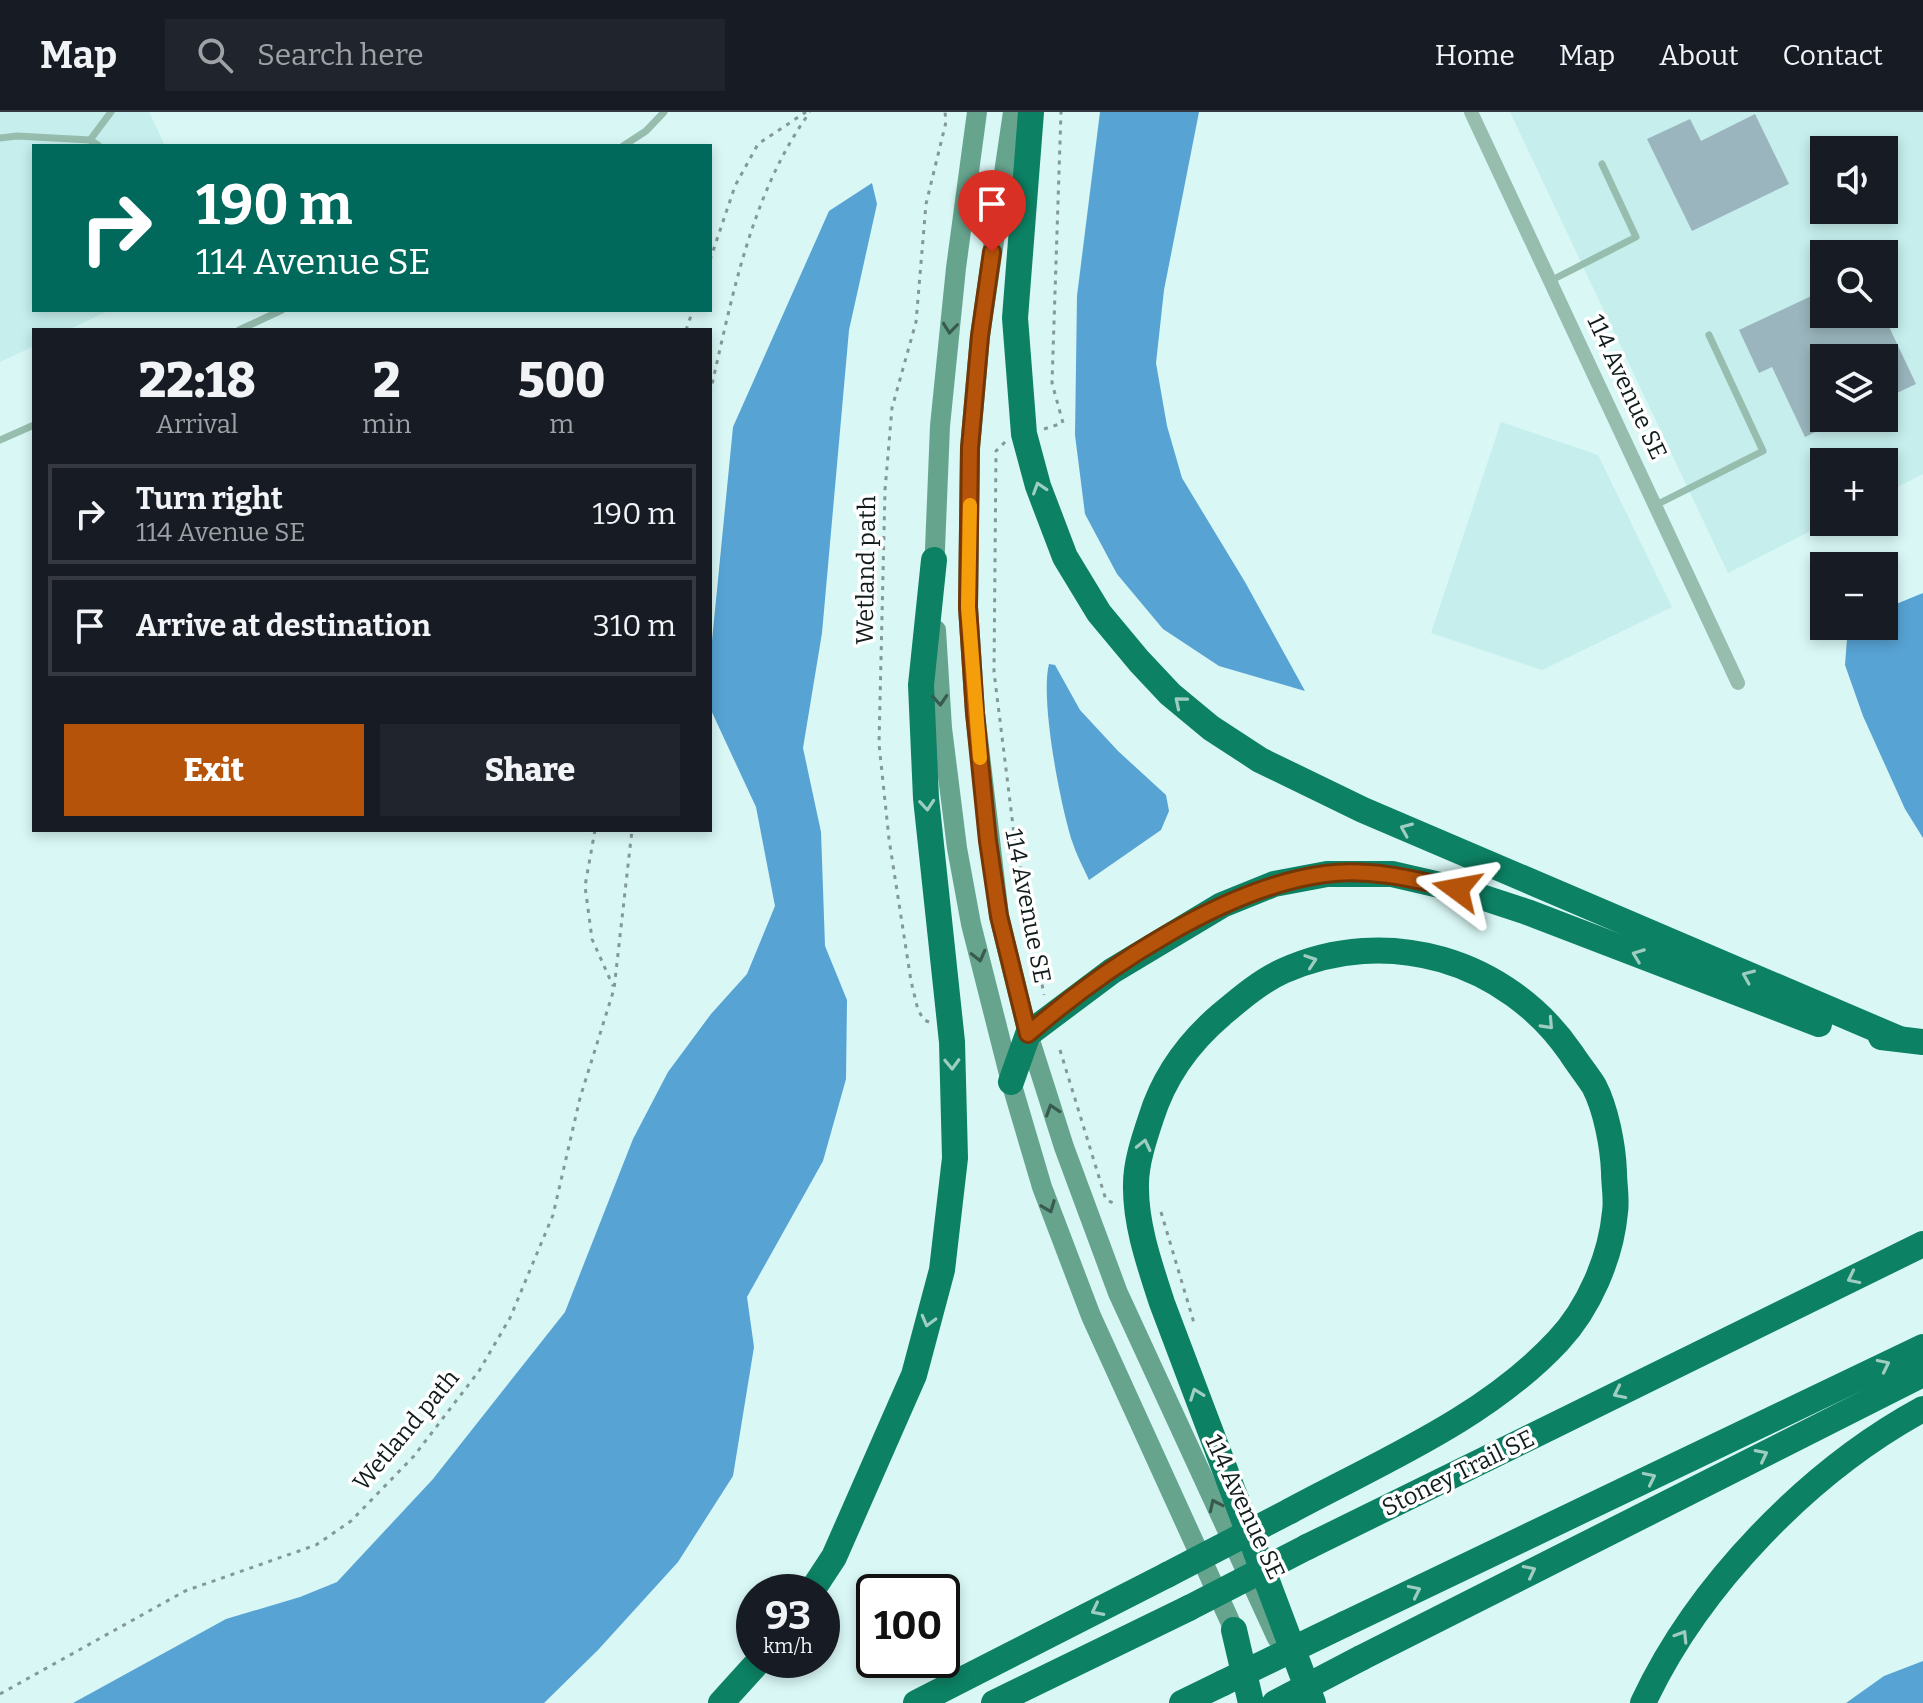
<!DOCTYPE html>
<html lang="en">
<head>
<meta charset="utf-8">
<style>
  body { margin:0; font-family:Bitter,serif; background:#20242c; color:#f1f3f6; height:100vh; display:flex; flex-direction:column; font-size:30px; white-space:nowrap }
  * { box-sizing:border-box; margin:0 }
  p { font-size:26px; color:#9ea1a6 }
  .icon { flex:none; width:44px; height:44px; fill:none; stroke:currentColor; stroke-width:2; stroke-linecap:round; stroke-linejoin:round }
  .map { position:relative; flex:1; overflow:hidden }
  .panel { position:absolute; left:32px; top:216px; width:680px; height:504px; display:flex; flex-direction:column; background:#171b24; border-radius:0px; box-shadow:0 4px 12px #0003 }
  .panel>* { flex:none }
  .banner { position:absolute; left:32px; top:32px; width:680px; height:168px; border-radius:0px; box-shadow:0 4px 12px #0003; background:#00695c; color:#fff; overflow:hidden }
  .buttons { position:absolute; left:1810px; top:24px; display:grid; gap:16px }
  .buttons a { display:grid; place-items:center; width:88px; height:88px; border-radius:0px; background:#171b24; box-shadow:0 4px 12px #0003; font-size:40px }
  .speed { position:absolute; left:736px; top:1462px; display:flex; gap:16px; font-size:40px; font-weight:700; text-align:center }
  .speed>* { display:grid; place-content:center; width:104px; height:104px; border-radius:50%; background:#171b24; box-shadow:0 4px 12px #0003; line-height:1 }
  .speed small { font-size:20px; font-weight:400 }
  .speed .limit { border:4px solid #111; border-radius:12px; background:#fff; color:#111 }
  .pin { position:absolute; display:grid; place-items:center; width:68px; height:68px; color:#fff; margin:-82px -34px; border-radius:50% 50% 50% 0; rotate:-45deg; box-shadow:0 0 8px #0007 }
  .pin .icon { rotate:45deg }
  .me { position:absolute; width:88px; margin:-44px; rotate:283deg; stroke-linejoin:round; filter:drop-shadow(0 0 6px #0008) }
  .turn { display:flex; align-items:center; gap:28px; height:168px; padding:0 32px; font-size:36px }
  .turn .icon { width:104px; height:104px; stroke-width:2.5 }
  .turn b { display:block; font-size:56px; line-height:68px }
  .eta { display:flex; justify-content:space-evenly; align-items:center; height:136px; text-align:center }
  .eta b { font-size:48px; font-weight:800; line-height:56px }
  .action { display:flex; gap:16px; margin-top:auto; padding:16px 32px }
  .action a { flex:1; height:92px; border-radius:0px; background:#b45309; color:#fff; font-size:32px; font-weight:800; line-height:92px; text-align:center }
  .action a+a { background:#20242c; color:#f1f3f6 }
  ul { padding:0; list-style:none }
  li { display:flex; align-items:center; gap:24px; height:100px; margin:0 16px 12px; padding:0 16px; border:4px solid #363941; border-radius:0px }
  li div { flex:1 }
  li b { display:block; font-size:30px }
  li em { font-style:normal }
  header { display:flex; align-items:center; gap:48px; box-sizing:border-box; height:112px; padding:0 40px; background:#171b24; border-bottom:2px solid #363941 }
  header strong { font-size:38px }
  nav { display:flex; gap:44px; margin-inline-start:auto; font-size:28px }
  .search { width:560px; height:72px; background:#20242c; display:flex; align-items:center; gap:20px; box-sizing:border-box; padding:0 28px; border-radius:0px; color:#9ea1a6; font-size:30px }
  .map>svg:first-child { display:block }
</style>
</head>
<body>
<header>
<strong>Map</strong>
<div class="search"><svg class="icon" aria-label="search" viewBox="0 0 24 24"><circle cx="10" cy="10" r="6"/><path d="M15 15l6 6"/></svg>Search here</div>
<nav><a>Home</a><a>Map</a><a>About</a><a>Contact</a></nav>
</header>
<div class="map">
<svg width="1923" height="1591" viewBox="0 0 1923 1591">
  <rect width="100%" height="100%" fill="#d8f7f5"/>
  <!-- built -->
  <g fill="#c5eeec" fill-rule="evenodd">
    <path d="M0,0H149L165,34H34V198H110L68,218H34V234L0,250Z"/>
    <path d="M1510,0H1923V362L1884,382V350H1824V410H1828L1728,461ZM1824,38H1884V98H1824ZM1824,142H1884V202H1824ZM1824,246H1884V306H1824Z"/>
    <path d="M1501,310L1598,343L1672,495L1542,558L1431,521Z"/>
  </g>
  <!-- water -->
  <g fill="#57a3d4">
    <path d="M1100,0H1199L1164,178L1156,251L1167,314L1182,366L1245,470L1305,579L1219,554L1163,517L1117,462L1085,402L1075,323L1077,184Z"/>
    <path d="M872,71L877,92L849,218L822,521L803,636L821,720L825,834L847,888L846,967L823,1049L747,1185L754,1235L733,1364L678,1450L598,1538L544,1591H73L226,1507L300,1485L337,1470L433,1367L565,1200L633,1027L668,960L711,902L747,862L775,794L756,695L710,596V549L733,315L829,99Z"/>
    <path d="M1923,481V726L1905,697L1863,604L1845,553L1848,514H1884V497Z"/>
    <path d="M1049,552L1055,553L1080,598L1118,639L1166,683L1169,699L1161,718L1089,768C1083,755 1076,742 1072,729C1060,691 1040,588 1049,552Z"/>
    <path d="M1923,1549V1591H1846L1884,1564Z"/>
  </g>
  <!-- building -->
  <g fill="#9ab5bd">
    <path d="M1755,2L1789,72L1692,119L1647,27L1690,7L1701,29Z"/>
    <path d="M1824,178V202H1883L1916,272L1884,287V246H1824V316L1805,325L1772,255L1759,261L1739,218Z"/>
  </g>
  <g fill="none" stroke-linecap="round" stroke-linejoin="round">
    <!-- path -->
    <g stroke="#839998" stroke-width="3" stroke-dasharray="4 6" stroke-linecap="butt">
      <path d="M710,148L735,74L758,32L806,0"/>
      <path d="M686,218L693,198"/>
      <path d="M710,281C732,186 751,81 810,0"/>
      <path d="M1044,317L1063,311L1052,271L1061,0"/>
      <path d="M1005,330L996,339L994,560L1014,722L1044,883"/>
      <path d="M595,718L585,774L592,827L613,874"/>
      <path d="M929,910L924,908L918,898L911,869L889,727L879,632L885,378L892,296L916,210L926,92L946,10L945,0"/>
      <path d="M1060,938L1106,1088L1116,1092"/>
      <path d="M1161,1100L1194,1211"/>
      <path d="M0,1582L185,1479L316,1433L351,1409L414,1344L479,1259L510,1206L553,1103L580,986L614,877L632,718"/>
    </g>
    <!-- service -->
    <g stroke="#96bdae" stroke-width="7">
      <path d="M0,26L17,24L90,28L99,34"/>
      <path d="M90,28L111,0"/>
      <path d="M623,34L646,19L664,0"/>
      <path d="M1550,169L1636,125L1602,52"/>
      <path d="M239,218L282,198"/>
      <path d="M0,328L34,313"/>
      <path d="M1656,393L1763,339L1709,223"/>
    </g>
    <!-- minor -->
    <path stroke="#96bdae" stroke-width="14" d="M1471,0L1738,571"/>
    <!-- secondary -->
    <g stroke="#67a48e" stroke-width="20">
      <path d="M1013,0L980,224L970,336L968,495L975,601L999,804L1028,922L1064,1035L1118,1181L1277,1526"/>
      <path d="M934,462L940,314L956,156L977,0"/>
      <path d="M936,518L942,616L957,736L971,812L1011,970L1042,1075L1091,1204L1234,1518"/>
    </g>
    <!-- motorway -->
    <g stroke="#0c8163" stroke-width="26">
      <path d="M1031,0L1015,206L1024,322L1038,374L1065,445L1099,501L1139,549L1170,582L1211,616L1260,648L1363,698L1897,926"/>
      <path d="M1881,925L1923,930"/>
      <path d="M1011,970L1028,922L1112,859L1222,793L1274,772L1327,762H1392L1457,777L1527,800L1819,912"/>
      <path d="M1290,1399C1383,1349 1486,1306 1558,1229C1589,1196 1611,1145 1615,1100C1617,1087 1614,1073 1614,1060C1613,1034 1606,997 1594,974C1587,963 1578,952 1571,941C1507,848 1387,812 1283,859C1261,869 1241,886 1222,902C1189,930 1164,964 1151,1006C1144,1027 1136,1051 1136,1072C1135,1112 1150,1154 1162,1191L1313,1591"/>
      <path d="M1307,1435L1923,1132"/>
      <path d="M811,1480L834,1445L914,1263L942,1158L955,1046L952,930L926,686L921,573L934,448"/>
      <path d="M1345,1512L1923,1235"/>
      <path d="M1234,1518L1251,1591"/>
      <path d="M1361,1546L1923,1262"/>
      <path d="M721,1591L760,1548"/>
      <path d="M916,1591L1167,1463"/>
      <path d="M994,1591L1189,1496"/>
      <path d="M1182,1591L1223,1571"/>
      <path d="M1643,1591C1698,1473 1809,1359 1923,1297"/>
    </g>
    <!-- motorway-bridge -->
    <g stroke="#0c8163" stroke-width="26">
      <path d="M1167,1463L1290,1399"/>
      <path d="M1189,1496L1307,1435"/>
      <path d="M1223,1571L1345,1512"/>
      <path d="M1275,1591L1361,1546"/>
    </g>
  </g>
  <!-- one-way arrows -->
  <defs><path id="oneway-chevron" d="M-2-3.5L2.5 0L-2 3.5" fill="none" stroke-width="1.6" stroke-linecap="round" stroke-linejoin="round" transform="scale(2)"/></defs>
  <g stroke="#385a4f">
    <use href="#oneway-chevron" transform="translate(950 216) rotate(96)"/>
    <use href="#oneway-chevron" transform="translate(940 588) rotate(86)"/>
    <use href="#oneway-chevron" transform="translate(979 844) rotate(76)"/>
    <use href="#oneway-chevron" transform="translate(1052 998) rotate(-108)"/>
    <use href="#oneway-chevron" transform="translate(1049 1095) rotate(69)"/>
    <use href="#oneway-chevron" transform="translate(1215 1393) rotate(-115)"/>
  </g>
  <g stroke="#9ecdc1">
    <use href="#oneway-chevron" transform="translate(1039 376) rotate(-108)"/>
    <use href="#oneway-chevron" transform="translate(1180 590) rotate(-140)"/>
    <use href="#oneway-chevron" transform="translate(927 693) rotate(85)"/>
    <use href="#oneway-chevron" transform="translate(1406 717) rotate(-157)"/>
    <use href="#oneway-chevron" transform="translate(1638 843) rotate(-159)"/>
    <use href="#oneway-chevron" transform="translate(1311 849) rotate(-19)"/>
    <use href="#oneway-chevron" transform="translate(1748 864) rotate(-157)"/>
    <use href="#oneway-chevron" transform="translate(1548 912) rotate(47)"/>
    <use href="#oneway-chevron" transform="translate(952 952) rotate(88)"/>
    <use href="#oneway-chevron" transform="translate(1144 1033) rotate(-77)"/>
    <use href="#oneway-chevron" transform="translate(1853 1166) rotate(154)"/>
    <use href="#oneway-chevron" transform="translate(928 1209) rotate(105)"/>
    <use href="#oneway-chevron" transform="translate(1884 1253) rotate(-26)"/>
    <use href="#oneway-chevron" transform="translate(1619 1281) rotate(154)"/>
    <use href="#oneway-chevron" transform="translate(1196 1282) rotate(-110)"/>
    <use href="#oneway-chevron" transform="translate(1762 1343) rotate(-27)"/>
    <use href="#oneway-chevron" transform="translate(1650 1366) rotate(-26)"/>
    <use href="#oneway-chevron" transform="translate(1530 1459) rotate(-27)"/>
    <use href="#oneway-chevron" transform="translate(1415 1479) rotate(-26)"/>
    <use href="#oneway-chevron" transform="translate(1097 1498) rotate(153)"/>
    <use href="#oneway-chevron" transform="translate(1682 1524) rotate(-58)"/>
  </g>
  <g fill="none" stroke-linecap="round" stroke-linejoin="round">
    <defs>
      <path id="route" d="M992,140L980,224L970,336L968,495L975,601L988,729L999,804L1028,922C1104,856 1225,775 1325,762C1370,756 1414,767 1457,777"/>
    </defs>
    <!-- route casing -->
    <use href="#route" stroke="#753606" stroke-width="20"/>
    <!-- route -->
    <use href="#route" stroke="#b45309" stroke-width="14"/>
    <!-- slow -->
    <path stroke="#f59e0b" stroke-width="14" d="M970,393L968,495L980,646"/>
  </g>
  <g text-anchor="middle" stroke-width="7" stroke-linejoin="round" paint-order="stroke">
    <!-- street labels -->
    <g font-size="24" fill="#111d1c" stroke="#fff">
      <text transform="translate(1627 275) rotate(65)" y="8">114 Avenue SE</text>
      <text transform="translate(866 458) rotate(-89)" y="8">Wetland path</text>
      <text transform="translate(1028 794) rotate(79)" y="8">114 Avenue SE</text>
      <text transform="translate(406 1318) rotate(-50)" y="8">Wetland path</text>
      <text transform="translate(1458 1361) rotate(-26)" y="8">Stoney Trail SE</text>
      <text transform="translate(1245 1395) rotate(65)" y="8">114 Avenue SE</text>
    </g>
  </g>
</svg>
<div class="buttons">
<a><svg class="icon" aria-label="sound" viewBox="0 0 24 24"><path d="M4 9h4l5-4v14l-5-4H4zM17 9q2 3 0 6"/></svg></a>
<a><svg class="icon" aria-label="search" viewBox="0 0 24 24"><circle cx="10" cy="10" r="6"/><path d="M15 15l6 6"/></svg></a>
<a><svg class="icon" aria-label="layers" viewBox="0 0 24 24"><path d="M12 4l9 5-9 5-9-5zM3 14l9 5 9-5"/></svg></a>
<a>+</a>
<a>−</a>
</div>
<div class="speed"><div>93<small>km/h</small></div><div class="limit">100</div></div>
<div class="pin" style="left:992px;top:140px;background:#d93025"><svg class="icon" aria-label="arrive" viewBox="0 0 24 24"><path d="M6 21V4h12l-3 4 3 4H6"/></svg></div>
<svg class="me" style="left:1457px;top:777px" viewBox="-20 -20 40 40"><path d="M0-17L14 15 0 8-14 15z" fill="#b45309" stroke="#fff" stroke-width="4"/></svg>
<div class="banner">
<div class="turn"><svg class="icon" aria-label="right" viewBox="0 0 24 24"><path d="M7 20v-9h11M14 6l5 5-5 5"/></svg><div><b>190 m</b>114 Avenue SE</div></div>
</div>
<section class="panel">
<div class="eta">
<div><b>22:18</b><p>Arrival</p></div>
<div><b>2</b><p>min</p></div>
<div><b>500</b><p>m</p></div>
</div>
<ul>
<li><svg class="icon" aria-label="right" viewBox="0 0 24 24"><path d="M7 20v-9h11M14 6l5 5-5 5"/></svg><div><b>Turn right</b><p>114 Avenue SE</p></div><em>190 m</em></li>
<li><svg class="icon" aria-label="arrive" viewBox="0 0 24 24"><path d="M6 21V4h12l-3 4 3 4H6"/></svg><div><b>Arrive at destination</b></div><em>310 m</em></li>
</ul>
<div class="action"><a>Exit</a><a>Share</a></div>
</section>
</div>
</body>
</html>
